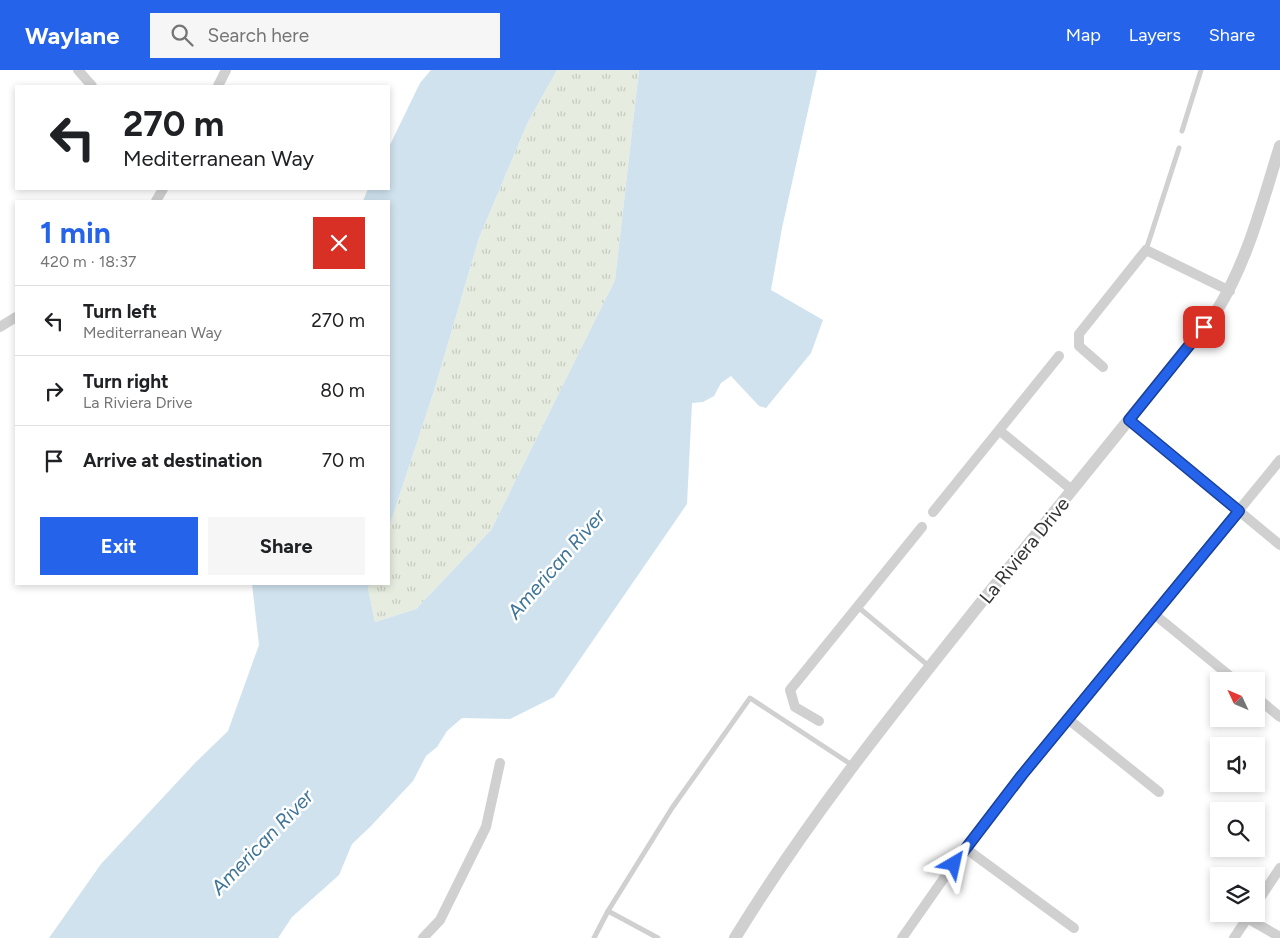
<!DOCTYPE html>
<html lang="en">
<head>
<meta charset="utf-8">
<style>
  body { margin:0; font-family:Figtree,sans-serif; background:#f6f6f6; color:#202124; height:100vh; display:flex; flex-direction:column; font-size:19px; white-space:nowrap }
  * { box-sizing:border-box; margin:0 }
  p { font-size:16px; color:#757577 }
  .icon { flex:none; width:28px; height:28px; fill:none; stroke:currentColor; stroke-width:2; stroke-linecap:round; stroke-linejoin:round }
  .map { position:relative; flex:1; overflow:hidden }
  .sheet { position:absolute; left:15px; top:130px; width:375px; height:385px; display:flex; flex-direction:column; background:#fff; border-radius:0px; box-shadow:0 2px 8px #0003 }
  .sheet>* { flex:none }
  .banner { position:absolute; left:15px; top:15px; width:375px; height:105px; border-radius:0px; box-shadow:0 2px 8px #0003; background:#fff; color:#202124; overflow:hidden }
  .needle { width:32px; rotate:314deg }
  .buttons { position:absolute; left:1210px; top:602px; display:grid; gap:10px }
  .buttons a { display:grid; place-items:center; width:55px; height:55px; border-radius:0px; background:#fff; box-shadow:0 2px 8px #0003; font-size:25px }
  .pin { position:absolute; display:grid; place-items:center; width:42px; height:42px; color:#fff; margin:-21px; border-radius:10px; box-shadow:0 2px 8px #0006 }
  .me { position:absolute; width:55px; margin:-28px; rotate:36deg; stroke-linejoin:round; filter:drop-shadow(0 0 4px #0008) }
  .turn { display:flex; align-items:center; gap:18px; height:105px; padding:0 25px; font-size:22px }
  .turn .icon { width:65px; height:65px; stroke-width:2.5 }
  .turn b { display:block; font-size:35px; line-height:42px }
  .round { display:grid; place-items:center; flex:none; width:52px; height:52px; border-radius:0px; background:#f6f6f6 }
  .overview { display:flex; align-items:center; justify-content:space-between; height:85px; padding:0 25px }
  h1 { font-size:30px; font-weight:700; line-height:38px; color:#2563eb }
  .primary-button { display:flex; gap:10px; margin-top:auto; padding:10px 25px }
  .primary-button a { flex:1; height:58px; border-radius:0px; background:#2563eb; color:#fff; font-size:20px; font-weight:700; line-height:58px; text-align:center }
  .primary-button a+a { background:#f6f6f6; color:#202124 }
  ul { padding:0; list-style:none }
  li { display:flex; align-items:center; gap:15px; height:70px; padding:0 25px; border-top:1px solid #e0e0e0 }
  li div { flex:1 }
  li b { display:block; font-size:19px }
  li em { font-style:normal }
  header { display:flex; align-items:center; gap:30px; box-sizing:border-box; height:70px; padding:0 25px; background:#2563eb; color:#fff }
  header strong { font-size:24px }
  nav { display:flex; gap:28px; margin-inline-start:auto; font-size:18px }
  .search { width:350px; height:45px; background:#f6f6f6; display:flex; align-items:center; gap:12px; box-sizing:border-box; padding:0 18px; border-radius:0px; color:#757577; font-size:19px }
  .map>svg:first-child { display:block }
</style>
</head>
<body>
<header>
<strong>Waylane</strong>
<div class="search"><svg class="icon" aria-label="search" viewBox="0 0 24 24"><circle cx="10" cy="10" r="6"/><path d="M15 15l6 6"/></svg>Search here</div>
<nav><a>Map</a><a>Layers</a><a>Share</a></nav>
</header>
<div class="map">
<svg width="1280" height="868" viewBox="0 0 1280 868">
  <defs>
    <pattern id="grass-tufts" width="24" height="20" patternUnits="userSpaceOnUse" patternTransform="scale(1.25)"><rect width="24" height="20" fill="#e6ecdf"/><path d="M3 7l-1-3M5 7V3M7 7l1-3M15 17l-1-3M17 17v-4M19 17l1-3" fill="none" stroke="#c6cbc0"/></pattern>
  </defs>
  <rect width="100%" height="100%" fill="#fff"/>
  <!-- grass -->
  <path fill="url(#grass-tufts)" d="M557,0H639L615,210L491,460L416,539L375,552L368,518L370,514H389V457L434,321L479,168L527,54Z"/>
  <!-- water -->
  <g fill="#cfe2ee">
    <path d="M431,0H557L527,54L479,168L434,321L389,457V131H363L368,119H389V77L420,13Z"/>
    <path d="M639,0H817L782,158L771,220L823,250L811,283L766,338L759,336L731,306L721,313L714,326L703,332L692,333L687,434L554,627L510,649L462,648L447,661L437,677L426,686L413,711L370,757L352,774L339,805L292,847L278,868H49L101,794L195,693L228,661L259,575L252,514H370L368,518L375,552L416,539L491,460L615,210Z"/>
  </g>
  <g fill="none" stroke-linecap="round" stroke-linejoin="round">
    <!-- service -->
    <g stroke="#d0d0d0" stroke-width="5">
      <path d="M1182,61L1201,0"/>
      <path d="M1146,180L1179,78"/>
      <path d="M858,537L930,597"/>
      <path d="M608,841L672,738L750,628L852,695"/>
      <path d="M594,868L608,841L658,868"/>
    </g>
    <!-- minor -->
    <g stroke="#d0d0d0" stroke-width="10">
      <path d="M78,0L92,16"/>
      <path d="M218,16L226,0"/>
      <path d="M156,131L163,119"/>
      <path d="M0,257L16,247"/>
      <path d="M1103,297L1079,276V264L1146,180L1230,221"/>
      <path d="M1129,350L1280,475"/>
      <path d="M1000,361L1072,420"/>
      <path d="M933,442L1059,286"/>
      <path d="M1154,544L1236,611"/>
      <path d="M1256,627L1280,647"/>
      <path d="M1068,649L1159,722"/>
      <path d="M819,651L795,637L790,620L922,457"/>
      <path d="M965,778L1074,858"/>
      <path d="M1256,834L1280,798"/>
      <path d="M1247,848L1280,867"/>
      <path d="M423,868L440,850L486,757L500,693"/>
      <path d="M902,868L965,778L1022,705L1280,390"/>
      <path d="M1234,868L1250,844"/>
    </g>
    <!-- tertiary -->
    <path stroke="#d0d0d0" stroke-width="12" d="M735,868C807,750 893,643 979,535C1058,438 1137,340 1216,242C1248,191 1262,133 1280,76"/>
  </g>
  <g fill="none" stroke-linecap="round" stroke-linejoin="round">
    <defs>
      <path id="route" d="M954,794L1022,705L1239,441L1129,350L1204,257"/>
    </defs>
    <!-- route casing -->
    <use href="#route" stroke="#184099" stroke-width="12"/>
    <!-- route -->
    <use href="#route" stroke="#2563eb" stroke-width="9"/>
  </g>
  <g text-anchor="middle" stroke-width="5" stroke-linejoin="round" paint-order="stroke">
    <!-- street labels -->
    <g font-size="19" fill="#333" stroke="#fff">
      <text transform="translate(1024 480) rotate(-51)" y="7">La Riviera Drive</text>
    </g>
    <!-- water labels -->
    <g font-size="20" font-style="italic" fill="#3f7597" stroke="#fff">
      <text transform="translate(556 494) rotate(-49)" y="7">American River</text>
      <text transform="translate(262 772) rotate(-46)" y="7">American River</text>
    </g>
  </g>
</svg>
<div class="buttons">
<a><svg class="needle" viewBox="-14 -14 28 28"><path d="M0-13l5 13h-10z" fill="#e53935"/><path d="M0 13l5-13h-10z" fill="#757577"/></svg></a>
<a><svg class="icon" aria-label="sound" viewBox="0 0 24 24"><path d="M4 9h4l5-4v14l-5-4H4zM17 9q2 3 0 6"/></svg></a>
<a><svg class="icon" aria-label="search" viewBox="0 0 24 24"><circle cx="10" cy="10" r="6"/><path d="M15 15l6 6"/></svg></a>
<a><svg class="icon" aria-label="layers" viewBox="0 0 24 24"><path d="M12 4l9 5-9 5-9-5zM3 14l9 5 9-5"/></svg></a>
</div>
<div class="pin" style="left:1204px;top:257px;background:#d93025"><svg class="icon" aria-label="arrive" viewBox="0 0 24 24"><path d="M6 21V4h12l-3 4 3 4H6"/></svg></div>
<svg class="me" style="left:954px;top:794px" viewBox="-20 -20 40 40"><path d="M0-17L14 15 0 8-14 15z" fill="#2563eb" stroke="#fff" stroke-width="4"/></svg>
<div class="banner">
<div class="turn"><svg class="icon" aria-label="left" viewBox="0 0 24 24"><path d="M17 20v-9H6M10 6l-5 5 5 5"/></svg><div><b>270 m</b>Mediterranean Way</div></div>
</div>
<section class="sheet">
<div class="overview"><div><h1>1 min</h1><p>420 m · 18:37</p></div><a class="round" style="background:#d93025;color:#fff"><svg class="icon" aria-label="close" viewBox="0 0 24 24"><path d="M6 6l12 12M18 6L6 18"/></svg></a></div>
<ul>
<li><svg class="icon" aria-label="left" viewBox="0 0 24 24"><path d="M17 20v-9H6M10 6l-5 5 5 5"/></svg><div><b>Turn left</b><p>Mediterranean Way</p></div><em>270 m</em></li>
<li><svg class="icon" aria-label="right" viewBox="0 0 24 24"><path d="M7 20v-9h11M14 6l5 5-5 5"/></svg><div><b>Turn right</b><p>La Riviera Drive</p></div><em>80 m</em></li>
<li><svg class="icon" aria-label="arrive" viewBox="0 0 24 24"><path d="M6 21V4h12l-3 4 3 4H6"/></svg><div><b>Arrive at destination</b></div><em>70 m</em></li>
</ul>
<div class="primary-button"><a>Exit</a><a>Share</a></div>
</section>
</div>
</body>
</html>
